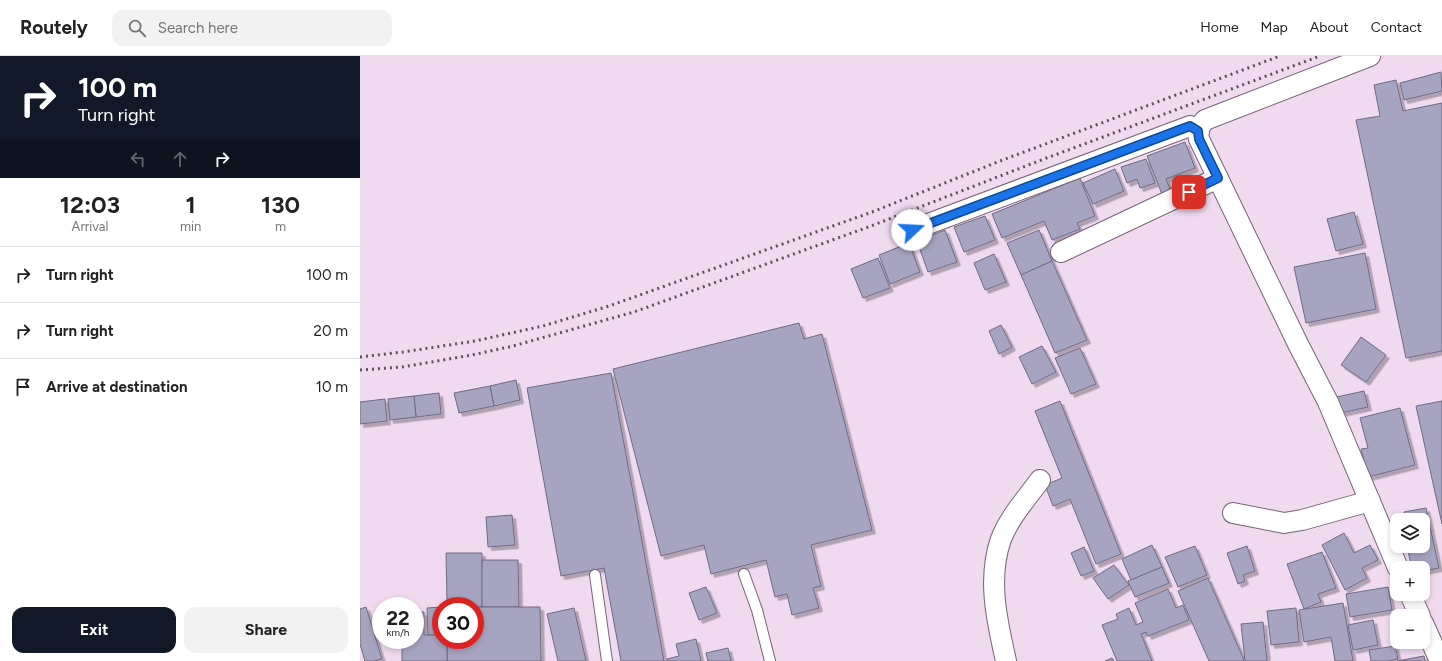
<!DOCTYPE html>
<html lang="en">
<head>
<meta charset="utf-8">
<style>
  body { margin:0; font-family:Figtree,sans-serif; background:#f2f2f2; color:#222; height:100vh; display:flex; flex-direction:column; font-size:15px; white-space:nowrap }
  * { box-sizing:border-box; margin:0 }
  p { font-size:13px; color:#767676 }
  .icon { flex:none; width:22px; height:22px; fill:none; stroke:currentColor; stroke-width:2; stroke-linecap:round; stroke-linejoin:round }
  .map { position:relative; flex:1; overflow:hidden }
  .details { display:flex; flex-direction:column; background:#fff; width:360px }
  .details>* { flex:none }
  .guide { background:#111827; color:#fff; overflow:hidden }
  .controls { position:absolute; left:1030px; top:457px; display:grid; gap:8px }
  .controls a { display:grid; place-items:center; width:40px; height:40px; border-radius:8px; background:#fff; box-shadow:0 2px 6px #0003; font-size:20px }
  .speed { position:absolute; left:12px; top:541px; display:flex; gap:8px; font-size:20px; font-weight:700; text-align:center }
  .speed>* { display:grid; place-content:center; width:52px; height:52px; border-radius:50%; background:#fff; box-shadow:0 2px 6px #0003; line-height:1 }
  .speed small { font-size:10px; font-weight:400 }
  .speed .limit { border:6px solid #d22; background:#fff; color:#111 }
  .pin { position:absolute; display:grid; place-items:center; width:34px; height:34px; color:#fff; margin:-17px; border-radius:8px; box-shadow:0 2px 6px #0006 }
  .me { position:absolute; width:44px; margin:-22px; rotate:70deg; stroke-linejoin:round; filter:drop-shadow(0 0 3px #0008) }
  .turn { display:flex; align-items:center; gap:14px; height:84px; padding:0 12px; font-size:18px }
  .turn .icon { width:52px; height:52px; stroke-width:2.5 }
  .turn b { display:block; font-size:28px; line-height:34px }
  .lanes { display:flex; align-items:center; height:38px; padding:0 12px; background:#0003; justify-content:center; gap:20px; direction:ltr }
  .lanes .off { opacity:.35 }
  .eta { display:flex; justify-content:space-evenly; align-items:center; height:68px; text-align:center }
  .eta b { font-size:24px; font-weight:700; line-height:28px }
  .primary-button { display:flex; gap:8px; margin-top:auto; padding:8px 12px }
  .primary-button a { flex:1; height:46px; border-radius:12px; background:#111827; color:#fff; font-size:16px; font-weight:700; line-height:46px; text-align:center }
  .primary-button a+a { background:#f2f2f2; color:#222 }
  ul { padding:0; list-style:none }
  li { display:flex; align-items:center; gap:12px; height:56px; padding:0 12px; border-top:1px solid #e0e0e0 }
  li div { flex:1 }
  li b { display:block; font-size:15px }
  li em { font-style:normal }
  header { display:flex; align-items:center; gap:24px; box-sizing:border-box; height:56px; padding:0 20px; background:#fff; border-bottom:1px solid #e0e0e0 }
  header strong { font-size:19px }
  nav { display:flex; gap:22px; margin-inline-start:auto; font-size:14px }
  .search { width:280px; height:36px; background:#f2f2f2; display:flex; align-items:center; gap:10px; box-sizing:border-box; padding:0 14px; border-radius:12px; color:#767676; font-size:15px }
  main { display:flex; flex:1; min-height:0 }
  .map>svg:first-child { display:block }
</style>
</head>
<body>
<header>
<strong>Routely</strong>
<div class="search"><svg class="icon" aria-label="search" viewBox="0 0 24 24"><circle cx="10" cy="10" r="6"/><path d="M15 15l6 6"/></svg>Search here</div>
<nav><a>Home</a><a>Map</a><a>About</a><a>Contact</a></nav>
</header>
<main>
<section class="details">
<div class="guide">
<div class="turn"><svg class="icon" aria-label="right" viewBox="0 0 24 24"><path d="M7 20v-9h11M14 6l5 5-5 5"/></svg><div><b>100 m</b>Turn right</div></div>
<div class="lanes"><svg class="icon off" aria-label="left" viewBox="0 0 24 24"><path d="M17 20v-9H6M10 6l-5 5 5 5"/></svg><svg class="icon off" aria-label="ahead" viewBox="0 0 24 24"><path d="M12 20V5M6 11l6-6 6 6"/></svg><svg class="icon" aria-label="right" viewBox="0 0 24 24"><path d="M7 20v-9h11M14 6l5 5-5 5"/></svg></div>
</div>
<div class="eta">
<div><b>12:03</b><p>Arrival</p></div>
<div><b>1</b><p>min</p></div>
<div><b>130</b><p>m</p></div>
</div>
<ul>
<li><svg class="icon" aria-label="right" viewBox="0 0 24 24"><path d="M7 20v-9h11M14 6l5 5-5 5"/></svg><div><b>Turn right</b></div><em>100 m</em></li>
<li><svg class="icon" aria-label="right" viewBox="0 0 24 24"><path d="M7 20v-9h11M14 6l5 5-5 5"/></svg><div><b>Turn right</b></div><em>20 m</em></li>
<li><svg class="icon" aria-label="arrive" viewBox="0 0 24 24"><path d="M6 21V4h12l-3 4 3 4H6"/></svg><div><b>Arrive at destination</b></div><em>10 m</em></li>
</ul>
<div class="primary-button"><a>Exit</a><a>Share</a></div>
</section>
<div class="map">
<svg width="1082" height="605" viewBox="0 0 1082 605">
  <defs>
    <filter id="shadow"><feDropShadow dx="3.5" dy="3.5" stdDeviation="0" flood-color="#0004"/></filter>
  </defs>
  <rect width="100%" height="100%" fill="#f0daf0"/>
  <!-- building -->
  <g fill="#a7a4c1" stroke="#6e6b83" filter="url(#shadow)">
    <path d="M1081,16L1082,35L1044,44L1040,27Z"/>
    <path d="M1036,24L1043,55L1082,47V295L1046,302L996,64L1020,60L1014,29Z"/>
    <path d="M825,86L835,112L806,123L816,147L807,151L787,100Z"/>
    <path d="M786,103L795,127L780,132L777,123L767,127L761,111Z"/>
    <path d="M755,113L764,135L733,148L723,127Z"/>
    <path d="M720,122L735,160L717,167L720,173L692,184L684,165L642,182L632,158Z"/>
    <path d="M994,156L1003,188L976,195L967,163Z"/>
    <path d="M625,160L635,184L604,196L594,171Z"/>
    <path d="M585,174L597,206L568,216L557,185Z"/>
    <path d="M679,174L692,205L661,219L647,187Z"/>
    <path d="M549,187L560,216L530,228L519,199Z"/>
    <path d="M1005,197L1016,253L946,267L934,211Z"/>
    <path d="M634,198L646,226L625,234L614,207Z"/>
    <path d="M518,202L530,232L503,242L491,213Z"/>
    <path d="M692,205L727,284L695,297L661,219Z"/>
    <path d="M439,267L444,283L462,278L512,474L451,489L461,530L453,532L459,552L432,559L427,538L415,541L406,504L351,518L344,489L301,500L253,313Z"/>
    <path d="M641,269L652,291L639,298L629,275Z"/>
    <path d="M1001,281L1026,299L1006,326L981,309Z"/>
    <path d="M682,290L696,316L672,328L659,301Z"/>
    <path d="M720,292L736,328L711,338L695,302Z"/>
    <path d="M251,317L304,605H261L244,512L201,520L167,332Z"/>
    <path d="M156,324L160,344L134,350L130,330Z"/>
    <path d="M130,330L134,350L99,357L94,337Z"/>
    <path d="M1004,335L1008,351L976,358L972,342Z"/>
    <path d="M79,337L81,358L56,361L54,340Z"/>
    <path d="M54,340L56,361L30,364L28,343Z"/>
    <path d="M25,343L27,365L0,368V346Z"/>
    <path d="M700,345L761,498L736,508L710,443L693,450L685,429L702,422L675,355Z"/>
    <path d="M1082,345V468L1056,350Z"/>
    <path d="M1040,352L1055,409L1008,421L1001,393L1008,392L1000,362Z"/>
    <path d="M1066,452L1079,512L1063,515V512H1052L1047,491L1063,490V464H1046L1044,456Z"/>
    <path d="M152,459L155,489L128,491L126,461Z"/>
    <path d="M984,477L994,497L1010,489L1018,504L1002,512L1007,522L985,534L962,489Z"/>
    <path d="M792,489L802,511L771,524L762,503Z"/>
    <path d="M835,490L847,519L818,531L805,501Z"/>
    <path d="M887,490L895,515L883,519L885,525L878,528L867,497Z"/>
    <path d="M724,491L734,515L721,520L711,497Z"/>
    <path d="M962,496L976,532L958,538L961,546L944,553L927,508Z"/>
    <path d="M86,497H122V551L87,550Z"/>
    <path d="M122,504H158L159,551H122Z"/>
    <path d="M754,509L769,529L748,543L733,522Z"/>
    <path d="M802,511L809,527L775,541L768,525Z"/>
    <path d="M848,522L884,604L882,605H849L818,535Z"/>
    <path d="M346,531L357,557L339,564L329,537Z"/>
    <path d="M1028,531L1032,554L990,561L986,538Z"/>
    <path d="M808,533L816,552L823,549L829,564L788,580L786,576L781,578L792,605H757L742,569L758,563L756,558L769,552L776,569L783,566L775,547Z"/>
    <path d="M983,547L993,605H975L971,581L944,586L939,554Z"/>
    <path d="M6,551L22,603L14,605H5L0,588V553Z"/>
    <path d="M81,551V579H68L67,552Z"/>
    <path d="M115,551H180L181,605H87V584H115Z"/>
    <path d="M214,552L226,605H198L187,558Z"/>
    <path d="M936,552L939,586L911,589L907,555Z"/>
    <path d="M55,556H64V579H81V584H87V605H42V584H55Z"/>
    <path d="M1013,564L1018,589L993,594L988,569Z"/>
    <path d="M903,566L907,605H885L881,568Z"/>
    <path d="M336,583L341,605H307V603L319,600L316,588Z"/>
    <path d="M1035,590L1038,603L1028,605H1011L1009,594Z"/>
    <path d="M368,592L371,605H348L346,597Z"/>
    <path d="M1064,600L1065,605H1037Z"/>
    <path d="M752,602L754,605H745Z"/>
  </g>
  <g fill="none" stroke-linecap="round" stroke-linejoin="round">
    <defs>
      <g id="lane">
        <path d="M384,518L397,554L410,605"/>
        <path d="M235,519L247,605"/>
      </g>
      <g id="street">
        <path d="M1010,0L845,64C840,69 837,75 839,83L938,288L968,346L1038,512"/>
        <path d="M552,174L830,70L839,75"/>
        <path d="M701,196L858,122"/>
        <path d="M873,457L924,467L942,464L1010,445"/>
        <path d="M1050,538L1060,560"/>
        <path d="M1063,567L1080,605"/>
        <path d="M646,605C637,565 627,523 641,483C649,462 666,443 680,424"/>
      </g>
    </defs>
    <!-- lane casing -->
    <use href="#lane" stroke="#756275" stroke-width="12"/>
    <!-- street casing -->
    <use href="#street" stroke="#756275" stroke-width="22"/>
    <!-- lane -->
    <use href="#lane" stroke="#fff" stroke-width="10"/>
    <!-- street -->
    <use href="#street" stroke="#fff" stroke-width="20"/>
    <!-- rail -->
    <g stroke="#5b505b" stroke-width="3" stroke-dasharray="2 4" stroke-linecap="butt">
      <path d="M0,301L43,296L115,285L183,270L249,250L512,156L640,105L920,0"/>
      <path d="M0,314L42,311L112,299L153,290L274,256L511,170L684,103L960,0"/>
    </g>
  </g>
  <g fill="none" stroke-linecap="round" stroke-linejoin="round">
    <defs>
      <path id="route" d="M552,174L830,70L838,75L839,83L858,122L829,136"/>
    </defs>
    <!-- route casing -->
    <use href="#route" stroke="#114b97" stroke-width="10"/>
    <!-- route -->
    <use href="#route" stroke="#1a73e8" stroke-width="7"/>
  </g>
</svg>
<div class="controls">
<a><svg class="icon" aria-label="layers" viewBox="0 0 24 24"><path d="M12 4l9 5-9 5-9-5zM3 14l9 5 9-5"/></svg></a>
<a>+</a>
<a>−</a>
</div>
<div class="speed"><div>22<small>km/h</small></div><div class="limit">30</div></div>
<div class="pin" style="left:829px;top:136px;background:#d93025"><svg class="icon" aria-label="arrive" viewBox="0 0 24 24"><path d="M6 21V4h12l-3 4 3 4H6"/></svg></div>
<svg class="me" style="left:552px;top:174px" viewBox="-20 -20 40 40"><circle r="19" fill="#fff"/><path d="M0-13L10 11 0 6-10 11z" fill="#1a73e8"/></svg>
</div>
</main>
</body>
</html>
